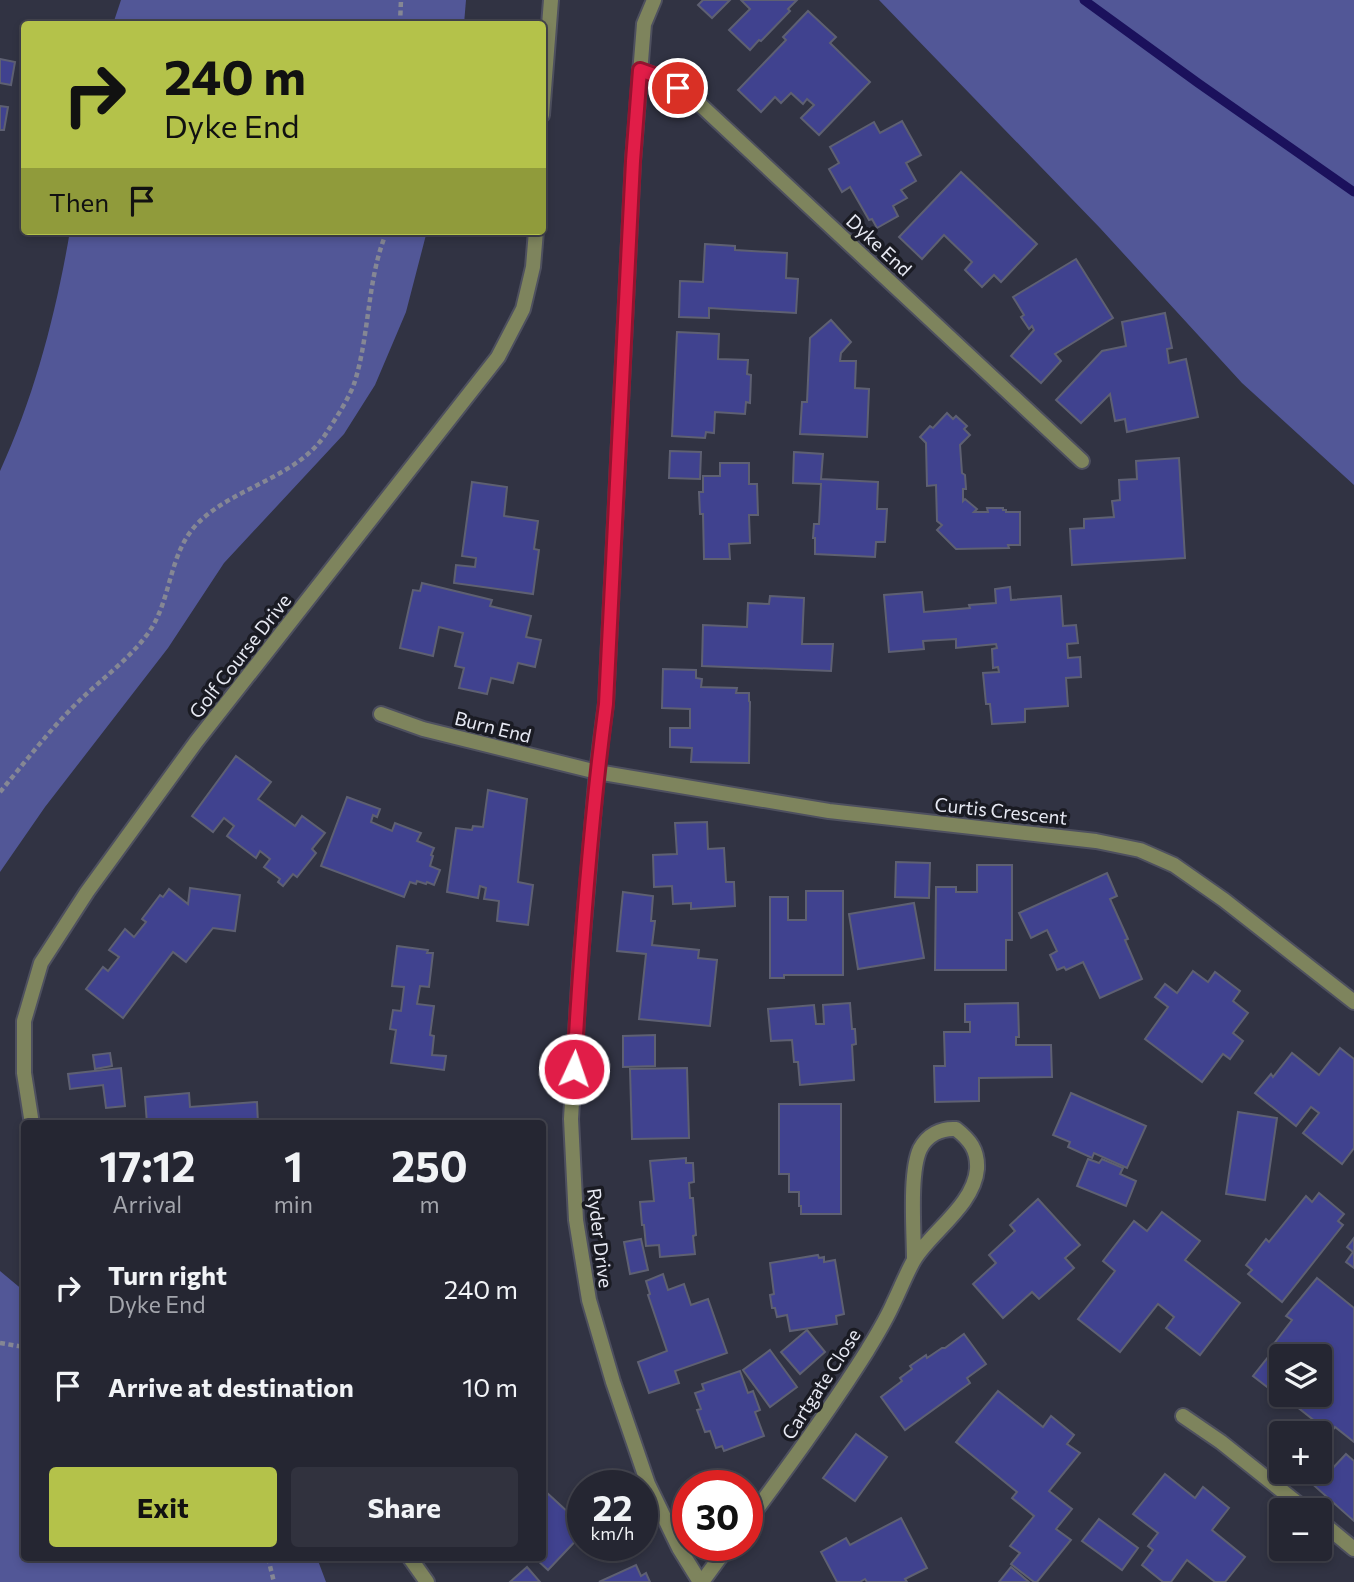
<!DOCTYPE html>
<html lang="en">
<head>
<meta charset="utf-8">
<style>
  body { margin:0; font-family:Commissioner,sans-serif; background:#31323e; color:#f1f3f6; height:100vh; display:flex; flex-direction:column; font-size:26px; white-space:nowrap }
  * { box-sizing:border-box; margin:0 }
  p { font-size:23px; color:#a3a5ac }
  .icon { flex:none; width:38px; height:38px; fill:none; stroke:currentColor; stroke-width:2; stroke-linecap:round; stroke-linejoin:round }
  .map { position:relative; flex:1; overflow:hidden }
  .drawer { position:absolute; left:21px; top:1120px; width:525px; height:441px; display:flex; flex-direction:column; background:#252632; border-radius:7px; box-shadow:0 4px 10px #0003,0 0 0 2px #42434d }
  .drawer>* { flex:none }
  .guide { position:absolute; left:21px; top:21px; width:525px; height:214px; border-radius:7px; box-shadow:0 4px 10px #0003,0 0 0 2px #42434d; background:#b4c24a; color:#111; overflow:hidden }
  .buttons { position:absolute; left:1269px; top:1344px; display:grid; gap:14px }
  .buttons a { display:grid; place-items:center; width:63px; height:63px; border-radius:7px; background:#252632; box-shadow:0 4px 10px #0003,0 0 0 2px #42434d; font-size:35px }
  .speed { position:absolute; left:567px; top:1470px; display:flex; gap:14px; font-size:35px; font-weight:700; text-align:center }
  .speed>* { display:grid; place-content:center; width:91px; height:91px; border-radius:50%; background:#252632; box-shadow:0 4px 10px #0003,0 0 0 2px #42434d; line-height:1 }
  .speed small { font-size:18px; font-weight:400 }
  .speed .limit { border:10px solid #d22; background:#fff; color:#111 }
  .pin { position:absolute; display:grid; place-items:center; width:60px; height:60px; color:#fff; margin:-30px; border:4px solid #fff; border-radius:50%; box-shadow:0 2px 7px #0007 }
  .me { position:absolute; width:77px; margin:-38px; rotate:3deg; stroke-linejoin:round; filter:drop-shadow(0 0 5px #0008) }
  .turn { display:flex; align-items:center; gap:24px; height:147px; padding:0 28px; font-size:32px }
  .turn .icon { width:91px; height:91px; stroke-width:2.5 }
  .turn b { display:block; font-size:49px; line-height:60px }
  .then { display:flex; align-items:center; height:66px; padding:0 28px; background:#0003; gap:14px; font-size:26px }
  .eta { display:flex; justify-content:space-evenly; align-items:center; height:119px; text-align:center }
  .eta b { font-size:42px; font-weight:700; line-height:49px }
  .action { display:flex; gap:14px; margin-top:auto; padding:14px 28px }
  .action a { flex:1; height:80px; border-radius:7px; background:#b4c24a; color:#111; font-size:28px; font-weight:700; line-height:80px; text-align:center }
  .action a+a { background:#31323e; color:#f1f3f6 }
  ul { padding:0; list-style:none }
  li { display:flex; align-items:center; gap:21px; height:98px; padding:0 28px }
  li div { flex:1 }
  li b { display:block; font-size:26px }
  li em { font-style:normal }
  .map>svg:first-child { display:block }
</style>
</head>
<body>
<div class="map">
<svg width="1354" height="1582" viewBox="0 0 1354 1582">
  <rect width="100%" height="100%" fill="#313343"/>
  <!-- green -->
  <g fill="#525797">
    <path d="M121,0H466L464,24H113Z"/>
    <path d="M879,0H1354V485L1242,383L1100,228Z"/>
    <path d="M70,231H427L406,312L375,385L344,434L224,563L168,648L45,807L0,872V471C35,395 56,313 70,231Z"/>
    <path d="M0,1271L24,1291V1558H317L326,1582H0Z"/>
  </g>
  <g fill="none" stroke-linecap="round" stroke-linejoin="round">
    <!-- stream -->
    <path stroke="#1b115c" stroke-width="9" d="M1084,0L1198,83L1354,192"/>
  </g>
  <!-- building -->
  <g fill="#40428f" stroke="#5e6072" stroke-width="2">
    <path d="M703,0H730L712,18L698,5Z"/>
    <path d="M741,0H797L788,9L790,11L761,41L759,40L750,50L729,30L750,9Z"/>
    <path d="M808,11L836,37L830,43L870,82L819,135L801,118L814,105L807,99L803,104L791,93L781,103L775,97L761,112L738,90L786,40L783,37Z"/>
    <path d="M0,59L15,62L11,85L0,83Z"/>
    <path d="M0,106L8,107L4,130H0Z"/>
    <path d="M902,121L921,155L906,163L916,181L901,190L907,198L893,206L898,216L877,228L872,219L869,220L850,187L842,192L829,169L839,163L830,147L874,122L880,133Z"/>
    <path d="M961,172L1037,244L1001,282L994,275L982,287L965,270L972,262L944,235L922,259L899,237Z"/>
    <path d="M705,244L735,246V250L787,253L786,278L798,279L796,313L709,308V318L679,317L680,281L703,282Z"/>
    <path d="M1076,259L1113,318L1055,354L1061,361L1041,383L1011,356L1034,330L1032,326L1029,329L1021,317L1024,315L1013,297Z"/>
    <path d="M1165,313L1172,348L1167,349L1169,363L1186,359L1198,417L1127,432L1125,419L1115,421L1110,394L1081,423L1056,400L1102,351L1126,346L1122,322Z"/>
    <path d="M831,320L851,342L841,353L840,361H856L855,388L869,389L867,437L800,434L802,402H807L810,338Z"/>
    <path d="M677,332L719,334L718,359L748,360L747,374L751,375L750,403L746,402L745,414L715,412L714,433L706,432L705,438L672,436Z"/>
    <path d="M947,413L953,419L956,416L967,426L964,429L970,435L960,445L962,473L965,475L966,489H963V501L965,499L977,509L974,512H988L987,508H1003V510H1006V512H1020V545H1008L1009,548L956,549L937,530L942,525L937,521L936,485L927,486L926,443L920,437L930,426L933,428Z"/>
    <path d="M670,451L701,452L700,479L669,478Z"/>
    <path d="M794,452L823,454L821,479L878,482L877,509H887L885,542H876L875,557L815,554V538H813L814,524H819L821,484L793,483Z"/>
    <path d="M1179,458L1185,558L1072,565L1070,529L1084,528V519L1114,517L1112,501L1120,500L1119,480L1137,479L1136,461Z"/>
    <path d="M720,463H749V484H757L758,515H749L750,543L729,544L730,559H704L703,514H700L699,492H703V476H720Z"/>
    <path d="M472,482L507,487L504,516L538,521L534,549L539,550L533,594L454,583L456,565L475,567L476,558L462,556Z"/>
    <path d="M422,583L492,600L490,606L531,616L526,637L541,640L535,667L518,663L513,683L491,678L487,694L459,688L464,668L455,666L463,633L439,627L433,656L400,648L413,590L420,591Z"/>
    <path d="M1010,587L1011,600L1061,596L1063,626L1076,625L1078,643L1067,644L1068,658L1080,657L1081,677L1066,678L1068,706L1025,709V722L992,724L990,704H986L983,673L999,672L998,667L993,668L992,649L997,648L996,644L956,648V639L923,641L924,649L889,652L884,595L922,592L924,612L970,608L969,605L996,603L995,589Z"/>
    <path d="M770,596L804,598L802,644H833L831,671L702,666L703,625L747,627L748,603L769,604Z"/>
    <path d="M663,669L696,670V678L702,679L701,687L737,688L736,693H749V701L750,702L749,763L691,762L692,748L670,747V728H690V709L662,708Z"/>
    <path d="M236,756L271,782L258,799L295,826L302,816L325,833L312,849L316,853L297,877L293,874L283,886L278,882L280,879L264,867L270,859L260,851L256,858L227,836L234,826L224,818L213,832L192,816Z"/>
    <path d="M488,790L527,799L518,882L533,885L528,925L497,921L499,901L484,899L486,888L480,886L478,898L447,892L456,828L472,830L473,826L483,827Z"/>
    <path d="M347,797L380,809L377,817L373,815L371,822L392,831L395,823L421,833L417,841L434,848L431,855L433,856L430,866L440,870L434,885L427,882L426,884L417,881L416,884L410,882L404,897L321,866Z"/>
    <path d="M707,822L708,849L724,848L726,882H734L735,906L691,909V903L673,904L672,886L654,887L653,855L677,854L675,823Z"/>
    <path d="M896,862L930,863L929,898L895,897Z"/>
    <path d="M977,865H1012V940H1006V970H935L936,887H956V892H977Z"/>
    <path d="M1107,873L1117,896L1110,899L1128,939L1125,940L1142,979L1100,998L1083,962L1066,970L1064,967L1057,970L1050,955L1057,951L1047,930L1031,938L1019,913Z"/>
    <path d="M190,888L240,895L235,931L213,928L186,962L173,952L123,1018L86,989L103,967L108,971L119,957L109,950L125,929L134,937L146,922L142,919L160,895L163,897L169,889L188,904Z"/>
    <path d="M806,891H843V975H784V978H770V897H788V920H806Z"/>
    <path d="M623,892L653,896L651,921H655L652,945L699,950L698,958L717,960L710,1026L639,1019L646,954L617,951Z"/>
    <path d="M914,903L924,958L858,969L849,914Z"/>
    <path d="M397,946L428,950L427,953H433L429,987L420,986L417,1004L434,1006L430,1035L434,1036L432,1055L446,1056L444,1070L391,1063L396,1030L390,1029L393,1010L401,1011L404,987L392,986Z"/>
    <path d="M1193,971L1208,982L1215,972L1240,991L1233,1001L1248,1013L1233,1033L1243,1041L1230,1059L1223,1054L1202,1082L1145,1039L1168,1007L1155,997L1165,984L1177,993Z"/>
    <path d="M850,1003L852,1029H855L856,1044L852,1045L854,1080L800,1085L798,1062H794L792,1040L771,1041L768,1009L814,1005L816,1024H824L823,1005Z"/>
    <path d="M1018,1003L1019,1037H1016V1045H1051L1052,1077L979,1078V1101L935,1102L934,1066H945L944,1032H970V1022H965V1004Z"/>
    <path d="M655,1035V1066L623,1067V1036Z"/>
    <path d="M1340,1048L1354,1059V1148L1342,1164L1303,1133L1319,1113L1311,1107L1296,1126L1255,1093L1271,1074L1273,1077L1292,1053L1319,1075Z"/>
    <path d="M110,1053L112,1066L95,1069L93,1055Z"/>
    <path d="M121,1068L125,1106L106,1108L103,1085L70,1089L68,1074Z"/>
    <path d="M687,1068L689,1138L632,1139L630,1069Z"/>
    <path d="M189,1093L190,1107L257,1102L258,1124H147L145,1097Z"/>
    <path d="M1071,1093L1146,1126L1127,1168L1094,1153L1092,1158L1068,1147L1070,1142L1053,1135Z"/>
    <path d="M779,1104H841V1214H801V1206H799V1192H789V1174H779Z"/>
    <path d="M1238,1112L1277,1118L1265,1200L1226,1194Z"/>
    <path d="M686,1158V1163H693L694,1182L689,1183L690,1198H693L696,1235L693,1236L695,1254L660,1257L659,1245L646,1246L644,1225H642L640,1202L654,1201L650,1161Z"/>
    <path d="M1088,1159L1099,1163L1102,1159L1123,1168L1120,1174L1136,1181L1126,1206L1077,1186Z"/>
    <path d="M1319,1193L1344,1214L1338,1221L1343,1225L1282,1302L1248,1274L1252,1270L1246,1265L1266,1239L1269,1242L1306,1196L1312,1202Z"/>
    <path d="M1038,1199L1080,1245L1065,1258L1074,1268L1039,1299L1032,1292L1003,1318L973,1284L996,1263L989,1255L1015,1231L1010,1225Z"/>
    <path d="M1162,1212L1200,1241L1185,1260L1240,1303L1200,1355L1166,1328L1174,1317L1158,1304L1120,1352L1078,1319L1115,1271L1103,1261L1134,1221L1147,1231Z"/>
    <path d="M1354,1238V1268L1346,1262L1353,1252L1347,1247Z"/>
    <path d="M641,1239L648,1270L630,1274L624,1242Z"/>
    <path d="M818,1255L819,1258L824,1257V1262L835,1260L844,1314L836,1316L837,1324L790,1331L787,1315L777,1317L775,1308H772L770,1295L774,1294L770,1263Z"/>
    <path d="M663,1274L668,1290L684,1284L691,1305L708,1299L727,1353L675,1371L679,1383L649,1393L638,1362L667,1351L648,1295L650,1294L646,1281Z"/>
    <path d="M1317,1278L1354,1308V1442L1335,1427L1330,1433L1296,1406L1305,1395H1320V1356H1281L1282,1395L1280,1397L1253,1376L1269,1356L1273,1359L1280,1350L1273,1345L1292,1320L1286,1316Z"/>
    <path d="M807,1330L825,1352L800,1374L781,1352Z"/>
    <path d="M964,1334L986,1364L967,1378L970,1383L905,1430L881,1397L902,1381L900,1378L912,1369L910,1366L926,1355L927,1358L942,1348H945Z"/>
    <path d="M770,1350L797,1387L770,1407L743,1370Z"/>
    <path d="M740,1371L748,1393L753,1391L760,1410L755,1412L764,1436L724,1451L722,1446L716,1448L710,1431L705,1432L697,1410L701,1409L695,1393L704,1390L702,1384Z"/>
    <path d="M998,1391L1043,1427L1051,1416L1074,1435L1067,1444L1080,1453L1049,1491L1072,1509L1056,1529L1071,1540L1037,1582H1034L1011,1564L1020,1553L1010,1546L1034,1516L1012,1498L1017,1492L956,1442Z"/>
    <path d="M856,1434L887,1457L855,1501L823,1478Z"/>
    <path d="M1346,1454L1354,1461V1521L1309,1481L1317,1472H1320V1469L1324,1463L1331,1470Z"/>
    <path d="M1165,1474L1195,1498L1203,1487L1229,1508L1212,1530L1245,1557L1225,1582H1215L1187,1560L1171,1582H1163L1142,1565L1153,1550L1148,1546L1158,1533L1133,1514Z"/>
    <path d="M545,1491L583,1526V1533L548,1570L535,1558H542V1494Z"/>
    <path d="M901,1518L927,1568L905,1579L907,1582H867L865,1579L860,1582H837L821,1552L846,1538L850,1545Z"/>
    <path d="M1099,1519L1138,1548L1122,1570L1082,1541Z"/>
    <path d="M636,1565L641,1576L646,1573L650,1582H599Z"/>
    <path d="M527,1567L540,1582H510Z"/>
    <path d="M1011,1567L1029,1582H999Z"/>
  </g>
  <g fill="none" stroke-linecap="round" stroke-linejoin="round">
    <defs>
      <g id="minor">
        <path d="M654,0L644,24L633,161L606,703L597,772L580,968L571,1119L576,1220L589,1300L613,1382L648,1484L679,1548L700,1582"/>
        <path d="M640,70L665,79L692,97L1082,461"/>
        <path d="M542,115L551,0"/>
        <path d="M381,714L423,729L597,772L829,811L1096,841L1140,850L1174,865L1224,900L1354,1002"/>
        <path d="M32,1124L24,1073V1021L41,963L87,892L196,742L498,357L523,309L533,267L536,231"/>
        <path d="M1183,1416L1221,1442L1306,1510"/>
        <path d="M1320,1521L1354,1549"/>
        <path d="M747,1522C789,1466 830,1410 867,1351C876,1336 886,1320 893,1304C900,1290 906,1274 914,1260C931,1232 974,1205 977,1169C978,1150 970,1140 956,1129C941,1128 927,1135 920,1149C909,1173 914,1232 914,1260"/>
        <path d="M410,1558L427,1582"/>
        <path d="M702,1582L729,1545"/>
      </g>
    </defs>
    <!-- minor casing -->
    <use href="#minor" stroke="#4e505f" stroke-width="18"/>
    <!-- path -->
    <g stroke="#858794" stroke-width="4.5" stroke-dasharray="5 3.5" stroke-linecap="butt">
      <path d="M400,24L401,0"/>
      <path d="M0,792C26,761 51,728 80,700C103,678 134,655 151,629C172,596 169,552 198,523C235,486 298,478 327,432C336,418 350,397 355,381C370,332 367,278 387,231"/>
      <path d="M0,1343L24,1347"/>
      <path d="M268,1558L274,1582"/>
    </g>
    <!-- minor -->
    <use href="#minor" stroke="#7e845d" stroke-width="14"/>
  </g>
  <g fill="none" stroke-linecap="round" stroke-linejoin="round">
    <defs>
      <path id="route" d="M574,1069C581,947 590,825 606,704L633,161L640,70L665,79L678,88"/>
    </defs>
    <!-- route casing -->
    <use href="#route" stroke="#92132f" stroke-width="18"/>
    <!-- route -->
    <use href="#route" stroke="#e11d48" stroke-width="12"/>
  </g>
  <g text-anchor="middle" stroke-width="7" stroke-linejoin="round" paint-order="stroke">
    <!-- street labels -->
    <g font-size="19" fill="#e7e9f3" stroke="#1a1b23">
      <text transform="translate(879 245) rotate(43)" y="7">Dyke End</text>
      <text transform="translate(240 656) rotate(-52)" y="7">Golf Course Drive</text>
      <text transform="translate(493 727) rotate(14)" y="7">Burn End</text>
      <text transform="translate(1001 811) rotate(6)" y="7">Curtis Crescent</text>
      <text transform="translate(600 1238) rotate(83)" y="7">Ryder Drive</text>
      <text transform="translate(821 1384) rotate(-57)" y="7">Cartgate Close</text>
    </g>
  </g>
</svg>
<div class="buttons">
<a><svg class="icon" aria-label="layers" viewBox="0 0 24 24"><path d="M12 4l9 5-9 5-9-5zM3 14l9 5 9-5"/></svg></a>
<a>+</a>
<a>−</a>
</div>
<div class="speed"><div>22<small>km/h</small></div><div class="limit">30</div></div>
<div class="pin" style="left:678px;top:88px;background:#d93025"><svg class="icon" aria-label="arrive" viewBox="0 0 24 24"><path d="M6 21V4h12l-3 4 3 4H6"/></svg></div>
<svg class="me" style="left:574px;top:1069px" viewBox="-20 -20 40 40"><circle r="17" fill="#e11d48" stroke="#fff" stroke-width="3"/><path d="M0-11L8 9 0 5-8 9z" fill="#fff"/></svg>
<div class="guide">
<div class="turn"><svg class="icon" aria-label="right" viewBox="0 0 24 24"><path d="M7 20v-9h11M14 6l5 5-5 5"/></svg><div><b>240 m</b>Dyke End</div></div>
<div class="then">Then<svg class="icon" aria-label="arrive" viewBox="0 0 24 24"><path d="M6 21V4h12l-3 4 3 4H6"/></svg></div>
</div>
<section class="drawer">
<div class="eta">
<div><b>17:12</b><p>Arrival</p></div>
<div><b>1</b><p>min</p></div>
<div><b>250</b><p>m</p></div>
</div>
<ul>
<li><svg class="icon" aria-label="right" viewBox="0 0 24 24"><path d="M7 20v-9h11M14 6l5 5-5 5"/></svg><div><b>Turn right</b><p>Dyke End</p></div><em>240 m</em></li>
<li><svg class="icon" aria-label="arrive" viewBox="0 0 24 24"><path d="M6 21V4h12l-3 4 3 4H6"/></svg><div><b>Arrive at destination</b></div><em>10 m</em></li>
</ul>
<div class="action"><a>Exit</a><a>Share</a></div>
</section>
</div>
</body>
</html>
